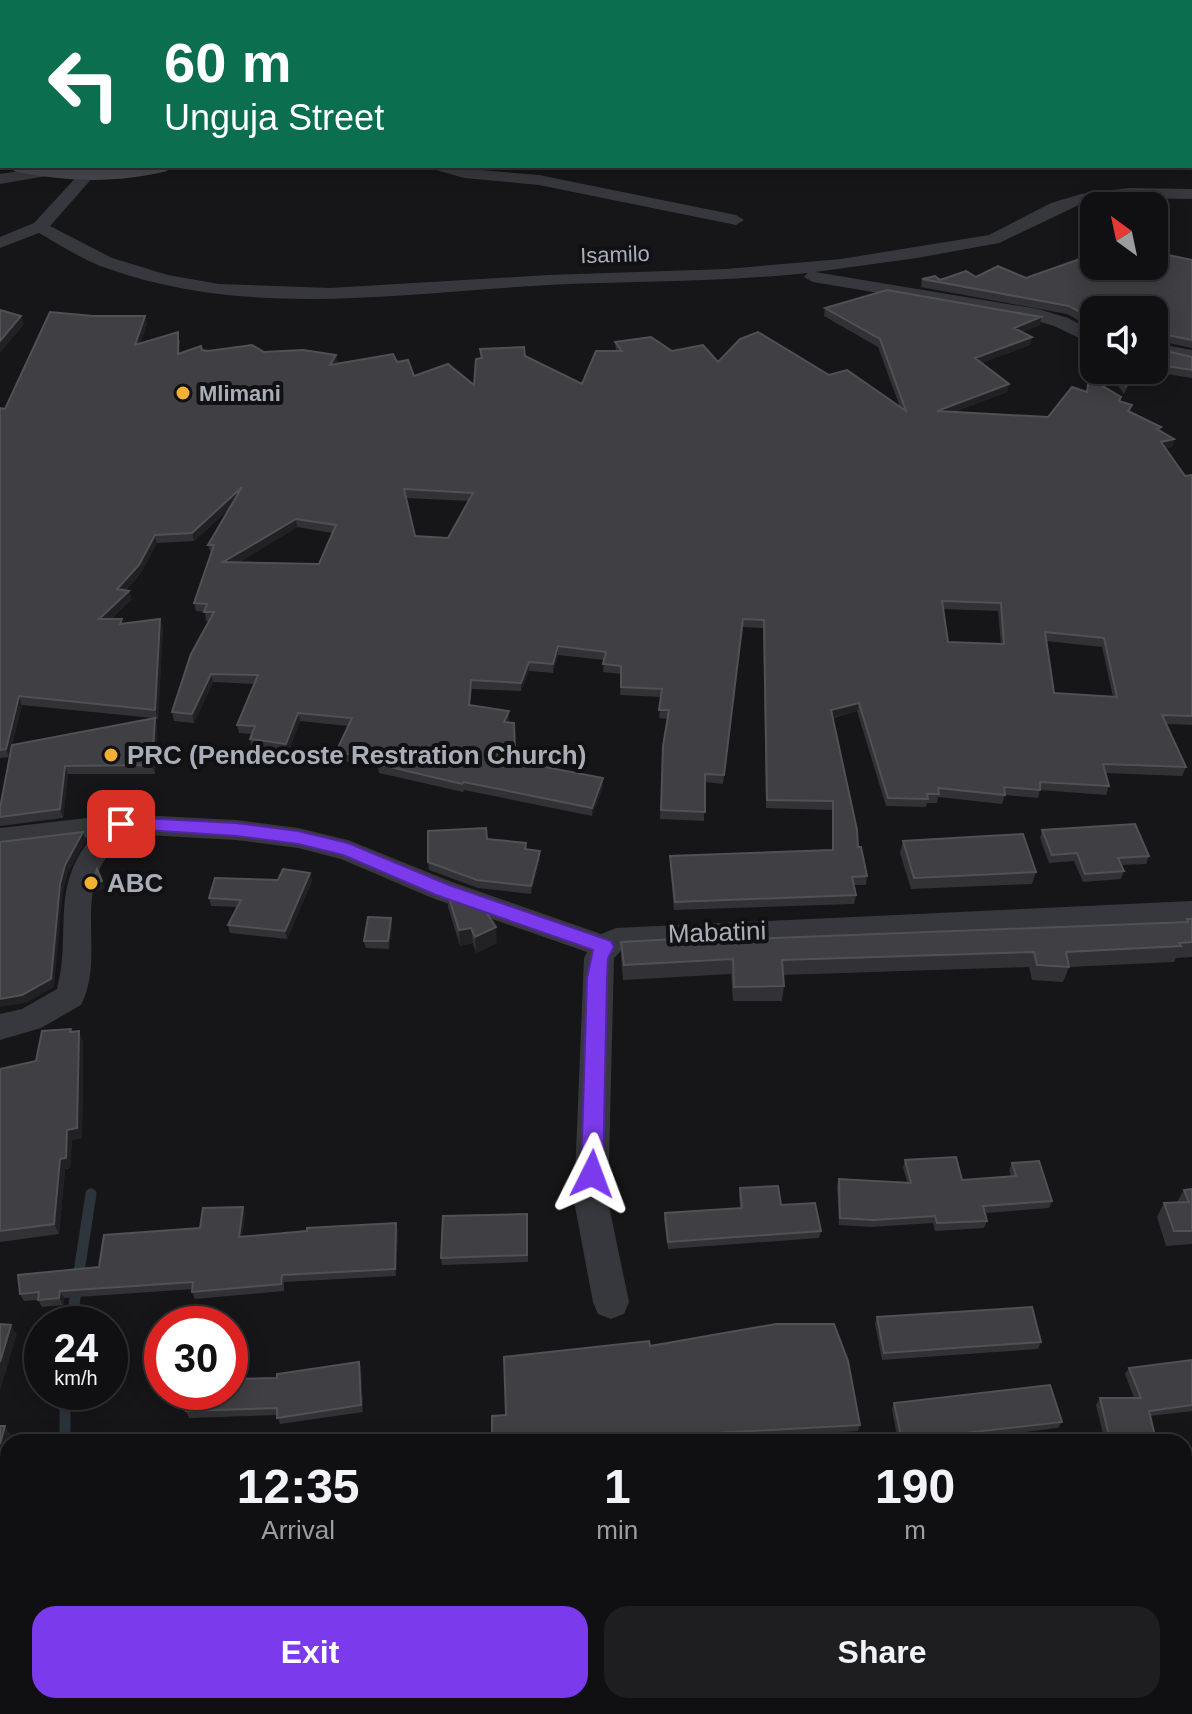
<!DOCTYPE html>
<html lang="en">
<head>
<meta charset="utf-8">
<style>
  body { margin:0; font-family:Arial,sans-serif; background:#1e1e20; color:#f1f3f6; height:100vh; display:flex; flex-direction:column; font-size:30px; white-space:nowrap }
  * { box-sizing:border-box; margin:0 }
  p { font-size:26px; color:#9c9d9f }
  .icon { flex:none; width:44px; height:44px; fill:none; stroke:currentColor; stroke-width:2; stroke-linecap:round; stroke-linejoin:round }
  .map { position:relative; flex:1; overflow:hidden }
  .drawer { position:absolute; left:0px; top:1434px; width:1192px; height:280px; display:flex; flex-direction:column; background:#101012; border-radius:24px 24px 0 0; box-shadow:0 4px 20px #0003,0 0 0 2px #303032 }
  .drawer>* { flex:none }
  .guide { position:absolute; left:0px; top:0px; width:1192px; height:168px; box-shadow:0 4px 20px #0003,0 0 0 2px #303032; background:#0b6e4f; color:#fff; overflow:hidden }
  .needle { width:52px; rotate:327deg }
  .controls { position:absolute; left:1080px; top:192px; display:grid; gap:16px }
  .controls a { display:grid; place-items:center; width:88px; height:88px; border-radius:16px; background:#101012; box-shadow:0 4px 20px #0003,0 0 0 2px #303032; font-size:40px }
  .speed { position:absolute; left:24px; top:1306px; display:flex; gap:16px; font-size:40px; font-weight:700; text-align:center }
  .speed>* { display:grid; place-content:center; width:104px; height:104px; border-radius:50%; background:#101012; box-shadow:0 4px 20px #0003,0 0 0 2px #303032; line-height:1 }
  .speed small { font-size:20px; font-weight:400 }
  .speed .limit { border:12px solid #d22; background:#fff; color:#111 }
  .pin { position:absolute; display:grid; place-items:center; width:68px; height:68px; color:#fff; margin:-34px; border-radius:16px; box-shadow:0 4px 12px #0006 }
  .me { position:absolute; width:88px; margin:-44px; rotate:3deg; stroke-linejoin:round; filter:drop-shadow(0 0 6px #0008) }
  .turn { display:flex; align-items:center; gap:28px; height:168px; padding:0 32px; font-size:36px }
  .turn .icon { width:104px; height:104px; stroke-width:2.5 }
  .turn b { display:block; font-size:56px; line-height:68px }
  .eta { display:flex; justify-content:space-evenly; align-items:center; height:136px; text-align:center }
  .eta b { font-size:48px; font-weight:700; line-height:56px }
  .button { display:flex; gap:16px; margin-top:auto; padding:16px 32px }
  .button a { flex:1; height:92px; border-radius:24px; background:#7c3aed; color:#fff; font-size:32px; font-weight:700; line-height:92px; text-align:center }
  .button a+a { background:#1e1e20; color:#f1f3f6 }
  .map>svg:first-child { display:block }
</style>
</head>
<body>
<div class="map">
<svg width="1192" height="1714" viewBox="0 0 1192 1714">
  <rect width="100%" height="100%" fill="#161618"/>
  <g fill="none" stroke-linecap="round" stroke-linejoin="round">
    <!-- stream -->
    <g stroke="#2c353c" stroke-width="11">
      <path d="M71,1324L91,1194"/>
      <path d="M65,1392V1442"/>
      <path d="M40,1706V1714"/>
    </g>
    <!-- street -->
    <g fill="#37383d" fill-rule="evenodd">
      <path d="M108,0H122L106,2Z"/>
      <path d="M142,0H161L163,2H144Z"/>
      <path d="M212,0H227L229,2H214Z"/>
      <path d="M830,0H850L852,2H832Z"/>
      <rect x="1190" y="39" width="2" height="8"/>
      <path d="M52,166L60,171L58,174L0,184V174Z"/>
      <path d="M431,166L539,175L736,215L744,220L736,225L539,185L464,178L433,169Z"/>
      <path d="M87,170L95,175L50,226L112,258L168,275L219,284L330,288L548,275L726,269L841,259L989,235L1051,203L1081,194L1129,188L1192,189V199L1129,198L1083,203L999,243L917,258L815,272L1038,309L1068,318L1094,332V345L1054,326L1028,318L813,282L804,277L808,273C722,282 635,281 548,285C402,293 250,319 109,269C84,261 62,246 39,233L0,248V237L34,223L81,172Z"/>
      <path d="M1154,343L1192,350V362L1154,355Z"/>
      <path d="M121,814L236,820L298,828L348,840L452,882L601,934L616,928L1192,901V923L622,950L614,958L608,1201L629,1302L624,1314L611,1319L598,1314L593,1302L574,1201L584,958L587,952L432,898L341,859L298,848L236,840L128,834C118,844 106,855 100,868C80,911 103,962 81,1005L41,1028L0,1040V1014L22,1009L57,989C72,933 49,888 92,837L0,848V828Z"/>
      <rect x="0" y="1509" width="8" height="40"/>
    </g>
    <!-- secondary -->
    <path fill="#45474d" fill-rule="evenodd" d="M11,166H170L167,171C118,183 72,182 22,173L14,171Z"/>
  </g>
  <!-- wall -->
  <g fill="#323236" fill-rule="evenodd">
    <path d="M1192,260V348L1154,340V310H1094V329L1067,314L921,287L922,279L976,277L1026,278L1094,266Z"/>
    <path d="M825,308L1041,317L1040,325L1022,332L1032,337L1030,345L981,363L1009,384L1007,392L954,412L1048,417L1087,391L1089,378L1120,401L1132,405L1130,412L1161,427L1160,431L1174,439L1172,447L1166,448L1185,476L1192,475V725L1166,724L1186,767L1182,776L1106,773L1109,786L1106,795L1040,790L1038,798L1005,795L1002,804L938,797L937,803H927L926,807L886,806L857,711L833,718L858,847L867,876L866,885H854L856,895L854,904L674,910L670,865V856L832,850V810L766,808L763,628L742,627L723,784L705,782L704,821L660,819L663,746L667,719L659,718L661,697L620,695L621,674L603,672L604,660L558,655L553,673L529,671L521,691L472,689L470,705L509,711V719L508,723L515,752L529,763L528,764L603,778V787L592,816L464,790L463,792L379,773L378,767L337,760L336,752L348,726L300,721L288,753L252,748L250,739L252,734L239,733L237,725L254,684L213,682L194,723L174,721L172,712L209,621H206L205,612L196,611L194,603L211,553L208,545L229,509L194,541L157,543L141,573L126,590L132,599L111,619L123,624L163,627L158,719H155L157,726L155,774H68L63,818L0,826V808L9,757L0,758V408L5,409L93,316H145L147,324L140,343L180,340L179,353L202,350L336,355L337,364L397,362L414,376L474,385L481,359L480,349L525,356L582,384L616,351L615,342L672,351L718,362L829,375L900,407L878,347L824,316ZM406,498L469,501L448,538L415,536ZM297,527L333,533L319,564L238,563ZM943,609L998,611L1001,644L948,642ZM1046,641L1102,647L1113,697L1054,693ZM22,705L153,718L12,745Z"/>
    <path d="M1154,348L1192,357V378L1140,370H1154Z"/>
    <path d="M1107,370H1135L1124,394Z"/>
    <path d="M1042,830L1149,856L1146,864L1121,865L1124,871L1121,879L1083,882L1074,861L1049,863L1040,838Z"/>
    <path d="M487,839L526,843L527,850L540,851V859L531,894L478,888L429,870L428,862Z"/>
    <path d="M903,841L1036,872L1032,884L911,889L900,853Z"/>
    <path d="M310,873L312,881L287,939L230,933L228,925L237,907L211,906L209,898L278,880Z"/>
    <path d="M447,891L497,943L476,953L473,943L460,946L448,907Z"/>
    <path d="M1187,919H1192V957L1176,958L1174,962L1069,967L1063,982L1032,980L1029,967L783,975L784,986L782,1001H733L731,974L623,980L621,957V942L751,939L1186,922Z"/>
    <path d="M392,925L389,949L366,948L364,941Z"/>
    <path d="M72,1032L83,1042L82,1138L72,1140L70,1168L65,1169L59,1234L0,1242V1069L36,1061Z"/>
    <path d="M905,1160L962,1180L1011,1176L1009,1170L1012,1163L1052,1201L1049,1208L985,1213L987,1221L984,1228L935,1231L933,1223L872,1227L839,1225L837,1186L839,1179L907,1182L903,1167Z"/>
    <path d="M740,1188L781,1205L821,1231L819,1238L668,1249L664,1220L665,1213L740,1208L739,1195Z"/>
    <path d="M1192,1189V1244L1166,1246L1157,1217L1164,1203L1177,1202L1184,1190Z"/>
    <path d="M243,1207L245,1215L242,1236L398,1230L396,1276L284,1282V1291L195,1299L192,1292L193,1289L64,1298L63,1305L42,1307L38,1300L24,1301L20,1294L99,1267L200,1228Z"/>
    <path d="M528,1221V1262L442,1265L441,1258Z"/>
    <path d="M877,1317L1041,1342L1038,1349L882,1360L875,1324Z"/>
    <path d="M650,1346L860,1425L858,1431L674,1442H492L506,1415Z"/>
    <path d="M1192,1360V1411L1150,1416L1155,1436L1152,1442H1105L1096,1405L1100,1398H1134L1125,1374L1129,1368Z"/>
    <path d="M359,1362L361,1368L363,1412L280,1424L277,1415L189,1418L186,1411L277,1378Z"/>
    <path d="M894,1403L1062,1422L1058,1428L940,1442H898L892,1409Z"/>
    <path d="M1184,1520H1192V1682L1184,1683Z"/>
    <path d="M8,1543V1649L5,1650L0,1675V1544Z"/>
    <path d="M496,1706H660L614,1714H497Z"/>
    <path d="M956,1706H1000L957,1711Z"/>
  </g>
  <!-- shaded-wall -->
  <g fill="#212124">
    <path d="M2,61V72L0,73V62Z"/>
    <path d="M21,316L24,325L0,353V341Z"/>
    <path d="M145,316L147,324L137,353L135,345Z"/>
    <path d="M1041,317L1040,325L1012,336L1014,328Z"/>
    <path d="M1032,337L1030,345L973,366L975,358Z"/>
    <path d="M336,355L338,363L332,373L330,365Z"/>
    <path d="M1009,384L1007,392L935,419L937,411Z"/>
    <path d="M1174,439L1172,447L1158,450L1161,442Z"/>
    <path d="M242,487L244,495L194,541L192,533Z"/>
    <path d="M296,519L297,527L225,571L223,562Z"/>
    <path d="M155,535L157,543L141,573L119,598L117,589Z"/>
    <path d="M129,591L132,599L102,627L99,619Z"/>
    <path d="M160,619L163,627L158,719L155,710Z"/>
    <path d="M558,646V655L553,673V664Z"/>
    <path d="M529,662V671L521,691V683Z"/>
    <path d="M211,674L213,682L194,723L192,714Z"/>
    <path d="M19,696L22,705L9,757L6,749Z"/>
    <path d="M859,703L857,711L830,718L831,710Z"/>
    <path d="M509,711V719L505,731L504,722Z"/>
    <path d="M298,713L300,721L288,753L286,744Z"/>
    <path d="M155,718L157,726L155,774L152,765Z"/>
    <path d="M65,766L68,774L63,818L60,809Z"/>
    <path d="M603,778V787L592,816V808Z"/>
    <path d="M83,832L86,841L68,873L63,892L54,987L26,1003L0,1007V999L60,884L65,865Z"/>
    <path d="M540,851V859L531,894V886Z"/>
    <path d="M310,873L312,881L287,939L285,931Z"/>
    <path d="M102,881L105,888L96,892L93,884Z"/>
    <path d="M391,918L392,925L389,949L388,941Z"/>
    <path d="M496,927L497,943L476,953L475,937Z"/>
    <path d="M471,928L473,943L460,946L459,930Z"/>
    <path d="M79,1031L83,1042L82,1138L72,1140L70,1168L65,1169L59,1234L54,1224L60,1159Z"/>
    <path d="M243,1207L245,1215L241,1244L239,1237Z"/>
    <path d="M396,1223L398,1230L396,1276L395,1269Z"/>
    <path d="M60,1291L64,1298L63,1305L59,1298Z"/>
    <path d="M11,1325L17,1334L0,1391V1362Z"/>
    <path d="M359,1362L361,1368L363,1412L361,1405Z"/>
    <path d="M5,1426L11,1435L0,1475V1444Z"/>
    <path d="M0,1644L5,1650L0,1675Z"/>
    <path d="M0,1700L4,1704L2,1714H0Z"/>
  </g>
  <!-- building -->
  <g fill="#3f3f44" stroke="#4f5156" stroke-width="2" fill-rule="evenodd">
    <path d="M0,0H91L87,2H2V19L0,17Z"/>
    <path d="M2,25V61L0,62V28L2,29Z"/>
    <path d="M1154,252L1192,260V340L1157,333L1154,335V310H1094V320L1069,306L922,279L935,276L940,280L966,271L976,277L998,266L1026,278L1094,254V266H1154Z"/>
    <path d="M887,290L1041,317L1014,328L1032,337L975,358L1009,384L937,411L1048,417L1072,387L1087,392L1089,378L1121,397L1119,401L1132,405L1128,411L1161,427L1157,429L1174,439L1161,442L1185,476L1192,475V716L1162,715L1186,767L1103,764L1109,786L1040,782V790L1004,787L1005,795L938,788L939,794H927L928,799L888,798L859,703L831,710L857,830L858,847H861L867,876L852,877L856,895L675,902L670,856L833,850V801L767,800L764,620L743,619L724,775L705,774V812L661,810L663,746L669,710H659L662,689L621,687V666L603,664L606,652L558,646L553,664L529,662L521,683L471,680L469,705L509,711L504,722L514,723L515,751L528,754L524,763L603,778L592,808L464,782L462,784L377,764L381,759L336,752L352,718L298,713L286,744L250,739L255,726L237,725L258,675L211,674L192,714L172,712L191,654L214,612H204L207,604L194,603L214,545H208L242,487L192,533L155,535L139,565L117,589L129,591L99,619H122L120,624L160,619L155,710L19,696L6,749L0,750V408L5,409L50,312L93,316H145L135,345L178,332V354L201,346L202,350L208,351L252,345L264,352L303,350L336,355L330,365L393,354L397,362L408,360L414,376L448,364L474,385L476,359L482,358L480,349L524,347L525,356L582,384L596,351H622L615,342L651,337L672,351L703,345L718,362L740,339L758,332L829,375L847,370L906,411L880,339L825,308ZM404,489L473,493L448,538L415,536ZM296,519L336,525L319,564L223,562ZM942,601L1001,603L1004,644L948,642ZM1045,632L1104,638L1117,697L1054,693Z"/>
    <path d="M0,310L21,316L0,341Z"/>
    <path d="M1154,348L1192,357V370L1154,364Z"/>
    <path d="M1114,370H1133L1126,386Z"/>
    <path d="M155,718L152,765L65,766L60,809L0,817V808L12,745Z"/>
    <path d="M1135,824L1149,856L1118,858L1124,871L1085,874L1077,853L1052,855L1042,830Z"/>
    <path d="M486,828L487,839L526,843L525,849L540,851L531,886L477,880L428,862V831Z"/>
    <path d="M83,832L65,865L60,884L51,979L22,995L0,999V842Z"/>
    <path d="M1023,834L1036,872L914,878L903,841Z"/>
    <path d="M97,869L102,881L93,884Z"/>
    <path d="M283,869L310,873L285,931L228,925L241,900L209,898L215,878L278,880Z"/>
    <path d="M447,891L480,903L496,927L475,937L471,928L459,930Z"/>
    <path d="M368,917L391,918L388,941H364Z"/>
    <path d="M1187,919H1192V942L1179,943L1181,946L1066,952L1069,967L1037,965L1034,952L782,960L784,986L734,987L733,959L624,965L621,942L751,935V939L1188,922Z"/>
    <path d="M71,1029L70,1032L79,1031L77,1128L67,1130L66,1158L60,1159L54,1224L0,1231V1069L36,1061L42,1031Z"/>
    <path d="M956,1157L962,1180L1016,1176L1012,1163L1039,1161L1052,1201L983,1206L987,1221L937,1223L935,1216L873,1220L840,1218L839,1179L911,1183L905,1160Z"/>
    <path d="M778,1186L781,1205L815,1203L821,1231L668,1242L665,1213L742,1208L740,1188Z"/>
    <path d="M1192,1189V1231H1174L1164,1203L1189,1202L1184,1190Z"/>
    <path d="M243,1207L239,1237L307,1231V1228L396,1223L395,1269L282,1275L281,1284L192,1292L193,1282L60,1291L59,1298L38,1300L39,1292L20,1294L18,1275L99,1267L104,1235L200,1228L203,1208Z"/>
    <path d="M527,1214V1255L441,1258L443,1216Z"/>
    <path d="M1032,1307L1041,1342L884,1353L877,1317Z"/>
    <path d="M0,1324L11,1325L0,1362Z"/>
    <path d="M776,1324H834L848,1361L860,1425L662,1436V1442H492V1416L506,1415L504,1357L649,1341L650,1346Z"/>
    <path d="M1192,1360V1405L1149,1411L1155,1436H1109L1100,1398H1141L1129,1368Z"/>
    <path d="M359,1362L361,1405L277,1418V1408L186,1411L189,1392H230V1379L277,1378V1374Z"/>
    <path d="M1050,1385L1062,1422L902,1440L894,1403Z"/>
    <path d="M0,1426H5L0,1444Z"/>
    <path d="M1184,1520H1192V1677L1186,1678L1184,1673Z"/>
    <path d="M8,1543V1642H0V1544Z"/>
    <path d="M496,1706H633L588,1714H562V1712L555,1714H497Z"/>
  </g>
  <!-- route -->
  <path fill="#7c3aed" stroke="#51269a" stroke-width="2" d="M121,817L236,823L298,831L348,843L449,885L611,941L614,947L608,958L607,978L603,1174L600,1181L592,1184L585,1181L581,1174L587,978L593,950L436,895L343,855L298,844L236,836L115,828L112,824Z"/>
  <!-- markers -->
  <g fill="#f2b134" stroke="#111113" stroke-width="3">
    <circle cx="183" cy="393" r="8"/>
    <circle cx="111" cy="755" r="8"/>
    <circle cx="91" cy="883" r="8"/>
  </g>
  <g text-anchor="middle" stroke-width="8" stroke-linejoin="round" paint-order="stroke">
    <!-- far-street labels -->
    <g font-size="22" fill="#a8adb8" stroke="#111113">
      <text transform="translate(615 254) rotate(-2)" y="8">Isamilo</text>
    </g>
    <!-- far-poi labels -->
    <g font-size="22" font-weight="bold" fill="#a8adb8" stroke="#111113" text-anchor="start">
      <text x="199" y="401">Mlimani</text>
    </g>
    <!-- poi labels -->
    <g font-size="26" font-weight="bold" fill="#a8adb8" stroke="#111113" text-anchor="start">
      <text x="127" y="764">PRC (Pendecoste Restration Church)</text>
      <text x="107" y="892">ABC</text>
    </g>
    <!-- street labels -->
    <g font-size="26" fill="#a8adb8" stroke="#111113">
      <text transform="translate(717 932) rotate(-2)" y="9">Mabatini</text>
    </g>
  </g>
</svg>
<div class="controls">
<a><svg class="needle" viewBox="-14 -14 28 28"><path d="M0-13l5 13h-10z" fill="#e53935"/><path d="M0 13l5-13h-10z" fill="#9c9d9f"/></svg></a>
<a><svg class="icon" aria-label="sound" viewBox="0 0 24 24"><path d="M4 9h4l5-4v14l-5-4H4zM17 9q2 3 0 6"/></svg></a>
</div>
<div class="speed"><div>24<small>km/h</small></div><div class="limit">30</div></div>
<div class="pin" style="left:121px;top:824px;background:#d93025"><svg class="icon" aria-label="arrive" viewBox="0 0 24 24"><path d="M6 21V4h12l-3 4 3 4H6"/></svg></div>
<svg class="me" style="left:592px;top:1174px" viewBox="-20 -20 40 40"><path d="M0-17L14 15 0 8-14 15z" fill="#7c3aed" stroke="#fff" stroke-width="4"/></svg>
<div class="guide">
<div class="turn"><svg class="icon" aria-label="left" viewBox="0 0 24 24"><path d="M17 20v-9H6M10 6l-5 5 5 5"/></svg><div><b>60 m</b>Unguja Street</div></div>
</div>
<section class="drawer">
<div class="eta">
<div><b>12:35</b><p>Arrival</p></div>
<div><b>1</b><p>min</p></div>
<div><b>190</b><p>m</p></div>
</div>
<div class="button"><a>Exit</a><a>Share</a></div>
</section>
</div>
</body>
</html>
